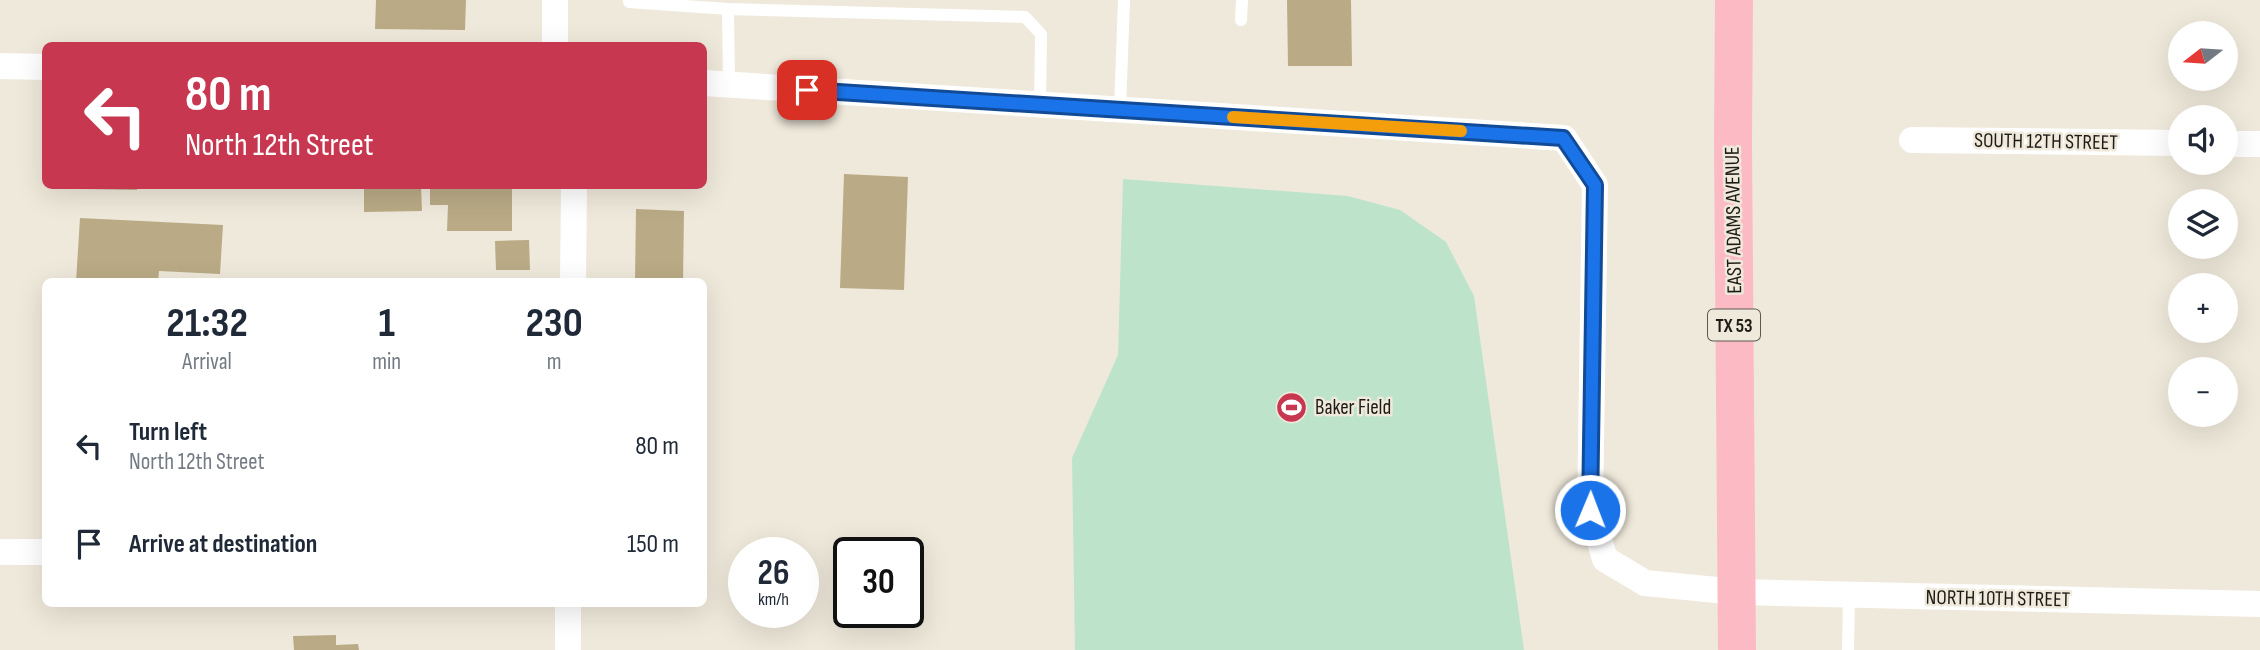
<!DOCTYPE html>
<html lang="en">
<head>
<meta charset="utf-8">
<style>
  body { margin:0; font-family:"Sofia Sans Condensed",sans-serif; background:#f6f6f7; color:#1f2937; height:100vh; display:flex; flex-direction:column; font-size:26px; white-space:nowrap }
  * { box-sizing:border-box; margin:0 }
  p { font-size:23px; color:#747a83 }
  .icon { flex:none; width:38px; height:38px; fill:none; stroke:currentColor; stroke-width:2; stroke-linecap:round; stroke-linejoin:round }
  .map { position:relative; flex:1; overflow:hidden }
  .side { position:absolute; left:42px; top:278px; width:665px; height:329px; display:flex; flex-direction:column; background:#fff; border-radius:10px; box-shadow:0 7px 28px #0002 }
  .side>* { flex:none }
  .hud { position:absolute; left:42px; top:42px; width:665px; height:147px; border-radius:10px; box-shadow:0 7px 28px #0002; background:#c7374f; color:#fff; overflow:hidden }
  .needle { width:46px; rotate:253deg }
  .tools { position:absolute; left:2168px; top:21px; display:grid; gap:14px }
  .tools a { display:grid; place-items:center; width:70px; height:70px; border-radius:50%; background:#fff; box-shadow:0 7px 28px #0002; font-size:35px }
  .speed { position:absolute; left:728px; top:537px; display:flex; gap:14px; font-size:35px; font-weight:700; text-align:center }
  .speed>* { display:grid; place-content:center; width:91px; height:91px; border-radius:50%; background:#fff; box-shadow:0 7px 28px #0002; line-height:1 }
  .speed small { font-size:18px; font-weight:400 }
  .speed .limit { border:4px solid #111; border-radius:10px; background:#fff; color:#111 }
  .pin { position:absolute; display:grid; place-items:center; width:60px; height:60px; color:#fff; margin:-30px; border-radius:14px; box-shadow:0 4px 10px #0006 }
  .me { position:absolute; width:77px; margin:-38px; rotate:1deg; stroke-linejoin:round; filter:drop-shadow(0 0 5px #0008) }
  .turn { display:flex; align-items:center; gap:24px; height:147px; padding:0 28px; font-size:32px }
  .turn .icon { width:91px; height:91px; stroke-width:2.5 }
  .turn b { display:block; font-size:49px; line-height:60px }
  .eta { display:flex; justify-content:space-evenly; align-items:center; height:119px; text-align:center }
  .eta b { font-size:42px; font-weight:700; line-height:49px }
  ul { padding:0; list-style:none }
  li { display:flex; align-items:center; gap:21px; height:98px; padding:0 28px }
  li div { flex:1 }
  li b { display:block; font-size:26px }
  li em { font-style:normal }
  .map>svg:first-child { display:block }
</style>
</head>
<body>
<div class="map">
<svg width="2260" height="650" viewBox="0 0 2260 650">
  <rect width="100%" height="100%" fill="#efe9db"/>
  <!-- green -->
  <path fill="#bde4cb" d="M1123,179L1348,196L1400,210L1446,242L1474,296L1524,650H1075L1072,458L1118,355Z"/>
  <!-- building -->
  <g fill="#baab86">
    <path d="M376,0H466L465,30L375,29Z"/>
    <path d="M1287,0H1351L1352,66H1288Z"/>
    <path d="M844,174L908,177L904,290L840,288Z"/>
    <path d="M83,186H137V190L83,189Z"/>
    <path d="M364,186H421L422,211L364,212Z"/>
    <path d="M430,186H512V231H447L448,205H430Z"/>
    <path d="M636,209L684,211L683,282H635Z"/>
    <path d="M80,218L223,225L220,274L159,271L158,282H76Z"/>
    <path d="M529,240L530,270H496L495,241Z"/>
    <path d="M336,635V645L358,644L359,650H294L293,636Z"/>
  </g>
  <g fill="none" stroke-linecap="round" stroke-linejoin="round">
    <!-- lane -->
    <g stroke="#fff" stroke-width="12">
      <path d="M629,0V2L728,9"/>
      <path d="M1241,20L1242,0"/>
      <path d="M729,84L728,9L1025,17L1041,34L1040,105"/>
      <path d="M1120,110L1124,0"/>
      <path d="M1848,650L1849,595"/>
    </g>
    <!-- street -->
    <g stroke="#fff" stroke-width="26">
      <path d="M555,0V46"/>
      <path d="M0,66L46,67"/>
      <path d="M704,83L1564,138L1595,185L1590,510L1605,559L1645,583L1737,592L2260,604"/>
      <path d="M1912,140L2180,143"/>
      <path d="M2226,144H2260"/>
      <path d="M573,282L574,186"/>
      <path d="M0,552H46"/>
      <path d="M568,604V650"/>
    </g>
    <!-- primary -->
    <path stroke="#fcbac5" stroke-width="38" d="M1734,0L1733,142L1737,650"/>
  </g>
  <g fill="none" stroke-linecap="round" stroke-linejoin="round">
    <defs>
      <path id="route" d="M807,90L1563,138L1595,185L1590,510"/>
    </defs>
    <!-- route casing -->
    <use href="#route" stroke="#114b97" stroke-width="18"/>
    <!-- route -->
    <use href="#route" stroke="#1a73e8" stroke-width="12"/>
    <!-- slow -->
    <path stroke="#f59e0b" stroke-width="12" d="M1233,117L1461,131"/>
  </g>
  <!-- icons -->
  <defs>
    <symbol id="stadium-disc" viewBox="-11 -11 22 22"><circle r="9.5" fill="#c7374f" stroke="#efe9db"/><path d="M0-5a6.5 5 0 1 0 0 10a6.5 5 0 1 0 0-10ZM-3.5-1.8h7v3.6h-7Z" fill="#fff"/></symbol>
  </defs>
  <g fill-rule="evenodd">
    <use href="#stadium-disc" x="1274" y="390" width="35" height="35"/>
  </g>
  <g text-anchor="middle" stroke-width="5" stroke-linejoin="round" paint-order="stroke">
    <!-- shield labels -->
    <rect fill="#efe9db" stroke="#5c5951" stroke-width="2" x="1708" y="309.5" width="52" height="31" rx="5"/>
    <g font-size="19" font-weight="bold" fill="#1d1b16">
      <text x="1734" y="332">TX 53</text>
    </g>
    <!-- street labels -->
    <g font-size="21" fill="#1d1b16" stroke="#efe9db">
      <text transform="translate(2046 141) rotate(1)" y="7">SOUTH 12TH STREET</text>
      <text transform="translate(1733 220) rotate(-91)" y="7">EAST ADAMS AVENUE</text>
      <text transform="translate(1998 598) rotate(1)" y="7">NORTH 10TH STREET</text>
    </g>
    <!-- poi labels -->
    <g font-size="21" fill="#1d1b16" stroke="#efe9db" text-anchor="start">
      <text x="1315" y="414">Baker Field</text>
    </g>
  </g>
</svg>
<div class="tools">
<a><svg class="needle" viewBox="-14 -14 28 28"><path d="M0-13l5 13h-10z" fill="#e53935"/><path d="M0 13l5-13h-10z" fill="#747a83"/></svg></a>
<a><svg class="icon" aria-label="sound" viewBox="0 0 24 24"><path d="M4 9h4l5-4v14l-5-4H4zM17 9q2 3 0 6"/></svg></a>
<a><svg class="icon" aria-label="layers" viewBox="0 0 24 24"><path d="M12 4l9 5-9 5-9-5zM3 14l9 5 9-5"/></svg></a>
<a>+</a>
<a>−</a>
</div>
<div class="speed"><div>26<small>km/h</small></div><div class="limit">30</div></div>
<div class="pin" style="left:807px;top:90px;background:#d93025"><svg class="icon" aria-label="arrive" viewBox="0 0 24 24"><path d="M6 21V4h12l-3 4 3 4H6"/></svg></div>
<svg class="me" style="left:1590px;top:510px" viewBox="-20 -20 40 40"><circle r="17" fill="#1a73e8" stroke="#fff" stroke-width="3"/><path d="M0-11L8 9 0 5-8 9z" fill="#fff"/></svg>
<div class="hud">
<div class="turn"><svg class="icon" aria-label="left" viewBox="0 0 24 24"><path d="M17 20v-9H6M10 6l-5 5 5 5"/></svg><div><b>80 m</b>North 12th Street</div></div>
</div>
<section class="side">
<div class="eta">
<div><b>21:32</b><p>Arrival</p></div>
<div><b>1</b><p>min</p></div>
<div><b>230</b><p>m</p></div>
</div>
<ul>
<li><svg class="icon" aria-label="left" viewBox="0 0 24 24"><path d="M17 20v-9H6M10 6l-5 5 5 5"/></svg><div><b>Turn left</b><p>North 12th Street</p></div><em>80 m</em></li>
<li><svg class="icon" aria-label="arrive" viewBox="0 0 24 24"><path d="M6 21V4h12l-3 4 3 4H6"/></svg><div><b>Arrive at destination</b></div><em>150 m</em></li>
</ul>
</section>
</div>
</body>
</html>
